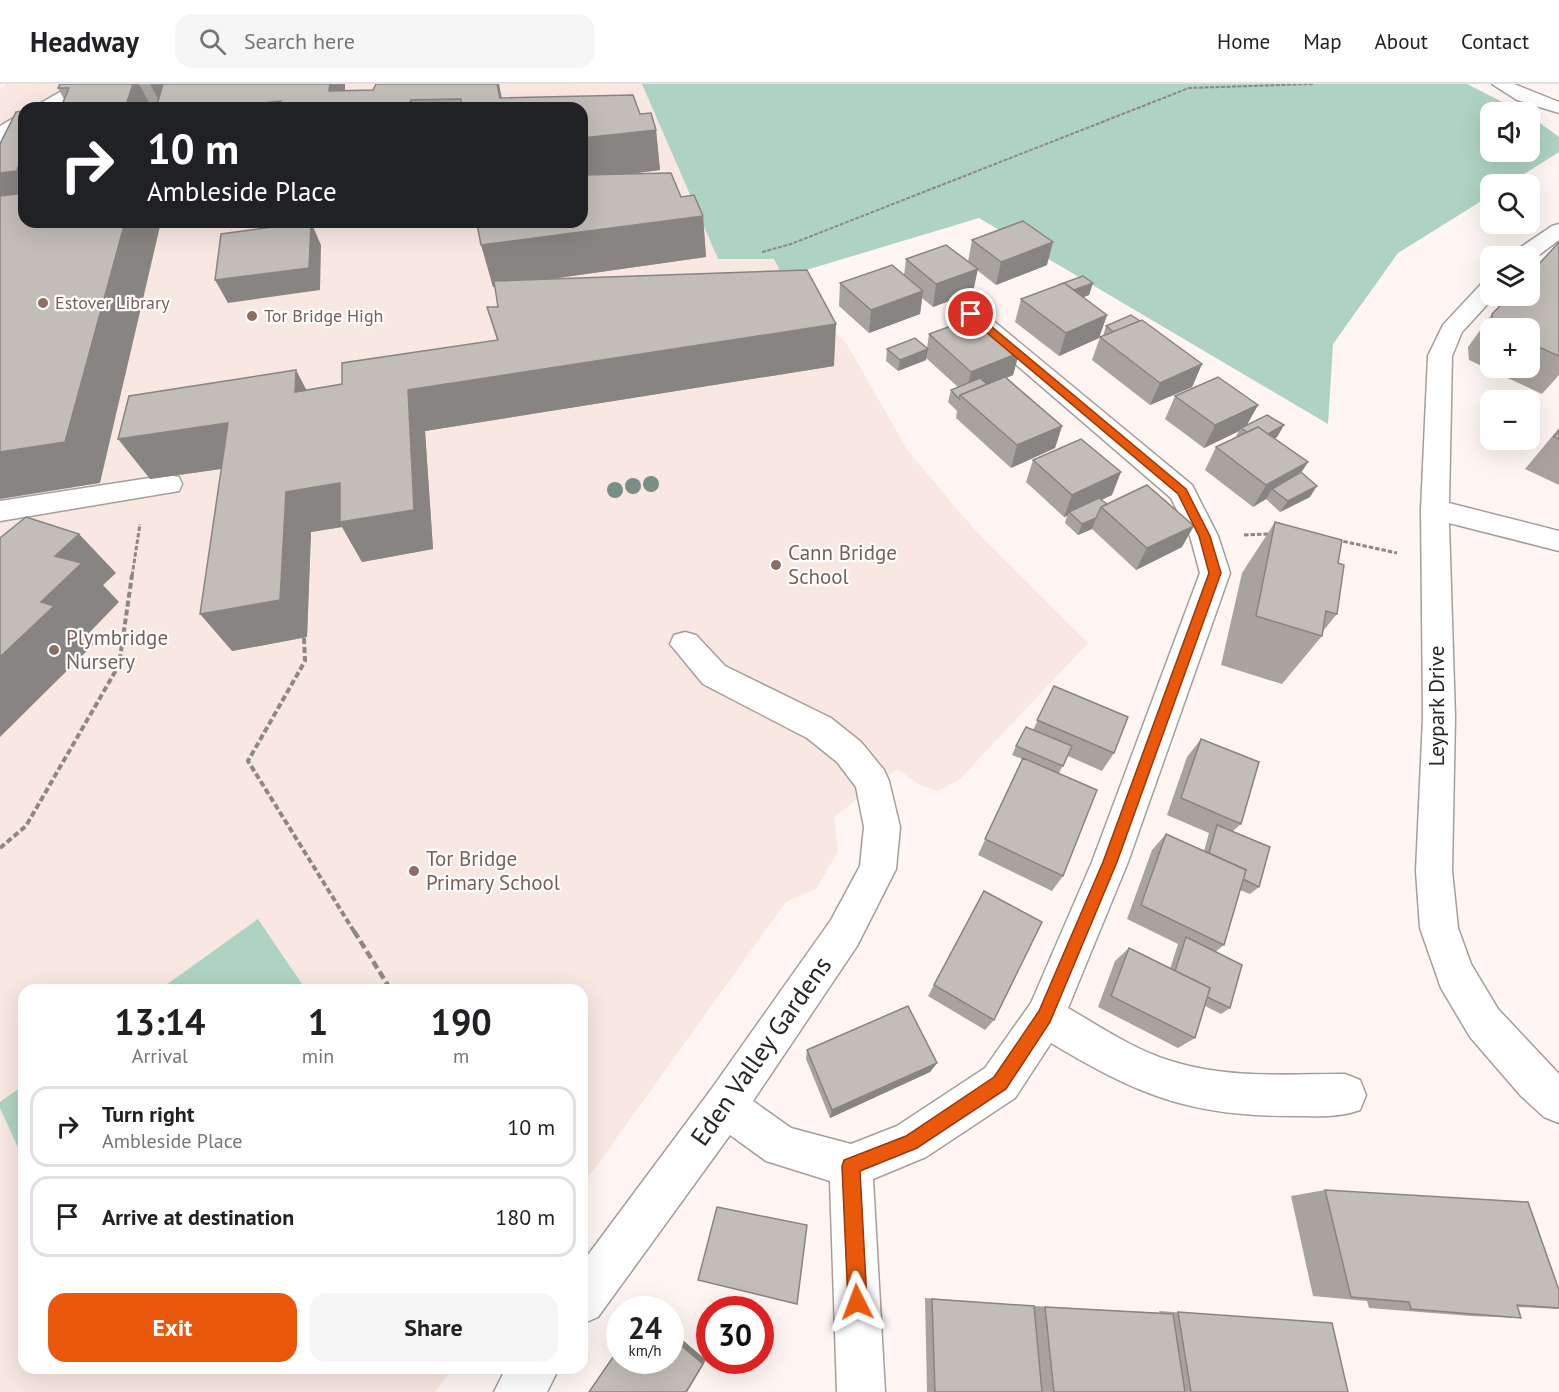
<!DOCTYPE html>
<html lang="en">
<head>
<meta charset="utf-8">
<style>
  body { margin:0; font-family:"PT Sans",sans-serif; background:#f6f6f6; color:#202124; height:100vh; display:flex; flex-direction:column; font-size:22px; white-space:nowrap }
  * { box-sizing:border-box; margin:0 }
  p { font-size:20px; color:#757577 }
  .icon { flex:none; width:33px; height:33px; fill:none; stroke:currentColor; stroke-width:2; stroke-linecap:round; stroke-linejoin:round }
  .map { position:relative; flex:1; overflow:hidden }
  .drawer { position:absolute; left:18px; top:900px; width:570px; height:390px; display:flex; flex-direction:column; background:#fff; border-radius:18px; box-shadow:0 6px 24px #0002 }
  .drawer>* { flex:none }
  .banner { position:absolute; left:18px; top:18px; width:570px; height:126px; border-radius:18px; box-shadow:0 6px 24px #0002; background:#202124; color:#fff; overflow:hidden }
  .buttons { position:absolute; left:1480px; top:18px; display:grid; gap:12px }
  .buttons a { display:grid; place-items:center; width:60px; height:60px; border-radius:12px; background:#fff; box-shadow:0 6px 24px #0002; font-size:30px }
  .speed { position:absolute; left:606px; top:1212px; display:flex; gap:12px; font-size:30px; font-weight:700; text-align:center }
  .speed>* { display:grid; place-content:center; width:78px; height:78px; border-radius:50%; background:#fff; box-shadow:0 6px 24px #0002; line-height:1 }
  .speed small { font-size:15px; font-weight:400 }
  .speed .limit { border:9px solid #d22; background:#fff; color:#111 }
  .pin { position:absolute; display:grid; place-items:center; width:51px; height:51px; color:#fff; margin:-26px; border:3px solid #fff; border-radius:50%; box-shadow:0 2px 6px #0007 }
  .me { position:absolute; width:66px; margin:-33px; rotate:357deg; stroke-linejoin:round; filter:drop-shadow(0 0 4px #0008) }
  .turn { display:flex; align-items:center; gap:21px; height:126px; padding:0 30px; font-size:27px }
  .turn .icon { width:78px; height:78px; stroke-width:2.5 }
  .turn b { display:block; font-size:42px; line-height:51px }
  .eta { display:flex; justify-content:space-evenly; align-items:center; height:102px; text-align:center }
  .eta b { font-size:36px; font-weight:800; line-height:42px }
  .button { display:flex; gap:12px; margin-top:auto; padding:12px 30px }
  .button a { flex:1; height:69px; border-radius:18px; background:#ea580c; color:#fff; font-size:24px; font-weight:800; line-height:69px; text-align:center }
  .button a+a { background:#f6f6f6; color:#202124 }
  ul { padding:0; list-style:none }
  li { display:flex; align-items:center; gap:18px; height:81px; margin:0 12px 9px; padding:0 18px; border:3px solid #e0e0e0; border-radius:18px }
  li div { flex:1 }
  li b { display:block; font-size:22px }
  li em { font-style:normal }
  header { display:flex; align-items:center; gap:36px; box-sizing:border-box; height:84px; padding:0 30px; background:#fff; border-bottom:2px solid #e0e0e0 }
  header strong { font-size:28px }
  nav { display:flex; gap:33px; margin-inline-start:auto; font-size:21px }
  .search { width:420px; height:54px; background:#f6f6f6; display:flex; align-items:center; gap:15px; box-sizing:border-box; padding:0 21px; border-radius:18px; color:#757577; font-size:22px }
  .map>svg:first-child { display:block }
</style>
</head>
<body>
<header>
<strong>Headway</strong>
<div class="search"><svg class="icon" aria-label="search" viewBox="0 0 24 24"><circle cx="10" cy="10" r="6"/><path d="M15 15l6 6"/></svg>Search here</div>
<nav><a>Home</a><a>Map</a><a>About</a><a>Contact</a></nav>
</header>
<div class="map">
<svg width="1559" height="1308" viewBox="0 0 1559 1308">
  <rect width="100%" height="100%" fill="#fff6f3"/>
  <!-- built -->
  <path fill="#f8e8e1" fill-rule="evenodd" d="M6,0H1467L1522,28H1491V68H1530V32L1559,53V68L1508,100H1491V111L1398,169L1333,260L1328,340L979,134L784,192L848,262L908,367L976,447L1088,559L959,696L938,707L918,700L897,685L834,733L838,768L816,805L786,818L582,1102V906H24V1284H452L435,1308H0V5ZM24,24H582V138H24Z"/>
  <!-- green -->
  <g fill="#afd3c2">
    <path d="M642,0H1467L1522,28H1491V68H1530V32L1559,53V68L1508,100H1491V111L1398,169L1333,260L1328,340L979,134L783,193L774,175H718Z"/>
    <path d="M258,835L306,906H159Z"/>
    <path d="M24,1001V1077L0,1024V1018Z"/>
  </g>
  <g fill="none" stroke-linecap="round" stroke-linejoin="round">
    <defs>
      <g id="minor">
        <path d="M74,0H96L55,24H32Z"/>
        <path d="M1492,0H1514L1559,18V29L1517,16Z"/>
        <path d="M24,28V41L16,46L7,61L0,63V42Z"/>
        <path d="M1559,140V156L1531,177L1530,172H1513L1515,167L1552,142Z"/>
        <path d="M1491,196V212H1495L1462,248L1452,272L1449,419L1559,447V467L1449,439L1455,633L1452,787L1458,844L1471,880L1498,925L1559,990V1039L1544,1033L1521,1012L1470,953L1441,904L1420,844L1416,787L1423,633L1421,425L1428,272L1443,241L1483,198Z"/>
        <path d="M971,223L979,225L1192,401L1218,452L1230,489L1128,778L1068,924C1101,943 1134,966 1171,977C1227,995 1287,990 1345,990L1360,996L1366,1011L1360,1026C1338,1034 1315,1032 1292,1032C1189,1032 1138,1011 1051,959L1015,1014L926,1073L873,1095L885,1308H837L830,1097L766,1077L730,1051L598,1233L582,1240V1179L710,1007L831,836L860,782L864,743L856,703L837,678L807,654L703,600L670,560L674,551L685,548L696,551L725,582L831,634L861,658L884,686L889,697L900,743L896,785L857,862L753,1017L791,1044L851,1060L897,1042L985,984L1031,919L1092,778L1200,489L1190,452L1171,414L963,235L960,230L963,225Z"/>
        <path d="M169,391L179,393L182,400L179,407L0,437V417Z"/>
        <path d="M506,1284H559L547,1308H494Z"/>
      </g>
    </defs>
    <!-- minor casing -->
    <use href="#minor" stroke="#a59e9a" stroke-width="3"/>
    <!-- path-far3 -->
    <path stroke="#8d8785" stroke-width="2" stroke-dasharray="4 1.5" stroke-linecap="butt" d="M762,168L791,160L1189,4L1313,0"/>
    <!-- path-far2 -->
    <g stroke="#8d8785" stroke-width="3" stroke-dasharray="4.5 2" stroke-linecap="butt">
      <path d="M1244,451L1270,450"/>
      <path d="M1337,456L1397,469"/>
      <path d="M132,492L140,440"/>
    </g>
    <!-- path-far1 -->
    <g stroke="#8d8785" stroke-width="4" stroke-dasharray="6 3" stroke-linecap="butt">
      <path d="M304,554L305,577L248,677L355,849"/>
      <path d="M0,764L26,742L119,581L132,491"/>
    </g>
    <!-- path -->
    <path stroke="#8d8785" stroke-width="4.5" stroke-dasharray="8 4" stroke-linecap="butt" d="M354,847L391,906"/>
    <!-- minor -->
    <use href="#minor" fill="#fff" fill-rule="evenodd"/>
  </g>
  <!-- trees -->
  <g fill="#798e84">
    <circle cx="651" cy="400" r="8"/>
    <circle cx="633" cy="402" r="8"/>
    <circle cx="615" cy="406" r="8"/>
  </g>
  <!-- wall -->
  <g fill="#a8a39e" fill-rule="evenodd">
    <path d="M60,0H345V6H373L376,0H499L502,14L640,30L656,46L660,86L630,90L681,113L703,132L706,173L551,195L834,282L425,347L433,465L362,478L342,443L311,448L307,553L232,567L222,385L150,395L306,306L342,300L497,256L487,223H498L495,202L493,203L482,138H582V24H55L61,23L64,15L58,4Z"/>
    <path d="M972,156L1047,181L996,201L977,186L973,208L933,223L922,214L920,230L869,249L839,222L840,199L904,191L906,175L968,178Z"/>
    <path d="M1559,158V291L1542,310L1469,276L1468,263L1492,230ZM1491,244H1530V284H1491Z"/>
    <path d="M1093,199L1089,211L1083,213L1107,231L1099,254L1059,272L1015,238L1021,215Z"/>
    <path d="M1106,242L1202,280L1192,303L1150,321L1092,276L1100,253L1103,252Z"/>
    <path d="M929,250L1019,269L1013,291L1007,294L1062,342L1055,364L1011,384L956,334L957,327L948,318L951,306L958,303L926,274V276L898,287L886,277L887,265L927,264Z"/>
    <path d="M1175,312L1258,321L1247,341H1284L1277,353L1274,354L1308,378L1301,388L1310,413L1280,428L1266,415L1253,423L1205,386L1216,363L1235,354L1239,347L1204,364L1165,335Z"/>
    <path d="M1559,344V401L1525,385Z"/>
    <path d="M1033,376L1112,411L1101,416L1107,420L1182,463L1136,486L1092,445L1078,451L1065,439L1067,432L1064,433L1026,398Z"/>
    <path d="M1275,438L1338,479L1337,530L1323,547L1322,552L1282,600L1221,581L1242,489Z"/>
    <path d="M1054,602L1114,669L1102,687L1068,672L1059,689L1063,792L1052,807L978,771L1022,675L1012,671L1016,662L1033,646Z"/>
    <path d="M1201,655L1241,740L1233,747L1259,803L1250,810L1240,806L1224,861L1215,868L1230,924L1221,930L1205,922L1195,954L1178,964L1098,923L1115,877L1129,864L1170,885L1178,860L1127,835L1152,766L1166,750L1204,767L1209,749L1167,731L1187,673Z"/>
    <path d="M984,807L994,936L985,946L928,912Z"/>
    <path d="M807,966L937,979L930,988L830,1034L806,975Z"/>
    <path d="M1325,1106L1559,1225L1517,1223L1521,1234L1471,1232L1369,1224L1367,1217L1313,1212L1291,1112Z"/>
    <path d="M925,1214L1034,1222L1160,1229L1159,1227L1332,1239L1348,1308H927Z"/>
  </g>
  <!-- shaded-wall -->
  <g fill="#888481">
    <path d="M133,0H139L152,24H125Z"/>
    <path d="M150,0H174L163,24Z"/>
    <path d="M330,0H345V24L329,7Z"/>
    <path d="M497,0H499L503,24H502Z"/>
    <path d="M411,16L413,24H407Z"/>
    <path d="M281,17L284,24H219Z"/>
    <path d="M656,46L660,86L582,96V54Z"/>
    <path d="M24,82V131L0,112V89L18,83Z"/>
    <path d="M703,132L706,173L493,203L481,161Z"/>
    <path d="M125,138H161L100,399L0,415V368Z"/>
    <path d="M311,138L321,161L320,206L228,219L215,196Z"/>
    <path d="M1053,158L1047,181L996,201L1001,178Z"/>
    <path d="M978,185L973,208L933,223L936,200Z"/>
    <path d="M1093,199L1089,211L1064,221L1067,209Z"/>
    <path d="M923,207L920,230L869,249L871,226Z"/>
    <path d="M1107,231L1099,254L1059,272L1066,249Z"/>
    <path d="M836,240L834,282L425,347L433,465L362,478L342,443L311,448L307,553L232,567L200,530L286,408L408,306Z"/>
    <path d="M928,265L926,276L898,287L900,276Z"/>
    <path d="M1019,269L1013,291L966,310L971,288Z"/>
    <path d="M1202,280L1192,303L1150,321L1160,299Z"/>
    <path d="M296,286L318,328L295,308Z"/>
    <path d="M1258,321L1245,344H1241L1239,347L1204,364L1215,341Z"/>
    <path d="M228,339L255,380L150,395L118,355Z"/>
    <path d="M1284,341L1277,353L1251,367L1257,355Z"/>
    <path d="M1062,342L1055,364L1011,384L1017,361Z"/>
    <path d="M1308,378L1294,400L1272,405L1266,415L1253,423L1266,401Z"/>
    <path d="M1121,388L1112,411L1071,430L1069,428L1067,432L1064,433L1072,411Z"/>
    <path d="M1317,402L1310,413L1280,428L1288,417Z"/>
    <path d="M1096,434L1092,445L1078,451L1082,440Z"/>
    <path d="M1194,442L1182,463L1136,486L1147,464Z"/>
    <path d="M79,450L116,489L103,501L119,518L86,552L94,560L0,653V573L41,518L55,472Z"/>
    <path d="M937,979L930,988L830,1034L832,1026Z"/>
    <path d="M670,1245L706,1276L687,1308H686L670,1252Z"/>
  </g>
  <!-- building -->
  <g fill="#c3bdb8" stroke="#888481" stroke-width="1.5">
    <path d="M60,0H133L125,24H55L61,23L69,4H58Z"/>
    <path d="M163,0H330L329,7L373,6L376,0H497L500,14L633,11L640,30L651,29L656,46L582,54V24H462L461,15L411,16L407,24H280L281,17L219,24H156Z"/>
    <path d="M24,27V82L18,83L17,87L0,89V60L16,28Z"/>
    <path d="M671,89L681,113L694,111L703,132L481,161L477,140L490,138H582V91Z"/>
    <path d="M24,109V138H125L65,358L0,368V112Z"/>
    <path d="M1023,137L1053,158L1001,178L972,156Z"/>
    <path d="M311,138L309,184L215,196L221,150Z"/>
    <path d="M1559,158V272L1530,259V244H1497L1493,243L1492,230L1510,212H1530V190Z"/>
    <path d="M946,161L978,185L936,200L906,175Z"/>
    <path d="M892,181L923,207L871,226L840,199Z"/>
    <path d="M807,186L836,240L408,306L414,426L340,438V399L286,408L280,516L200,530L228,339L118,355L129,312L296,286L295,308L342,300V279L498,256L487,223H498L494,197Z"/>
    <path d="M1083,192L1093,199L1074,206L1064,199L1058,201Z"/>
    <path d="M1064,199L1107,231L1066,249L1021,215Z"/>
    <path d="M1131,231L1140,237L1114,248L1106,242Z"/>
    <path d="M976,233L1019,269L971,288L929,250Z"/>
    <path d="M1142,236L1202,280L1160,299L1100,253Z"/>
    <path d="M915,254L928,265L900,276L887,265Z"/>
    <path d="M1005,293L1062,342L1017,361L960,311Z"/>
    <path d="M1218,293L1258,321L1215,341L1175,312Z"/>
    <path d="M980,294L987,300L960,311L959,315L951,306Z"/>
    <path d="M1267,331L1284,341L1268,350L1258,343L1247,348L1241,344Z"/>
    <path d="M1258,343L1308,378L1266,401L1216,363Z"/>
    <path d="M1559,347V355L1554,353Z"/>
    <path d="M1081,355L1121,388L1072,411L1033,376Z"/>
    <path d="M1301,388L1317,402L1288,417L1272,405Z"/>
    <path d="M1147,401L1194,442L1147,464L1101,423Z"/>
    <path d="M1099,414L1107,420L1101,423L1096,434L1082,440L1069,428Z"/>
    <path d="M26,433L79,450L55,472L82,479L41,518L54,522L0,573V454Z"/>
    <path d="M1275,438L1342,456L1338,479L1344,481L1337,530L1326,527L1322,552L1256,532Z"/>
    <path d="M1054,602L1128,633L1114,669L1037,636Z"/>
    <path d="M1026,643L1072,662L1063,682L1016,662Z"/>
    <path d="M1201,655L1259,678L1241,740L1181,714Z"/>
    <path d="M1023,674L1097,706L1063,792L985,755Z"/>
    <path d="M1217,741L1270,763L1259,803L1243,795L1246,786L1209,769Z"/>
    <path d="M1166,750L1246,786L1224,861L1141,821Z"/>
    <path d="M984,807L1042,838L994,936L934,901Z"/>
    <path d="M1186,853L1242,881L1230,924L1207,913L1210,904L1175,887Z"/>
    <path d="M1129,864L1210,904L1195,954L1111,912Z"/>
    <path d="M908,922L937,979L832,1026L807,966Z"/>
    <path d="M1325,1106L1528,1118L1559,1206V1224L1517,1221L1521,1234L1411,1225L1409,1218L1351,1213Z"/>
    <path d="M717,1123L807,1141L797,1220L698,1196Z"/>
    <path d="M932,1215L1034,1222L1042,1308H935Z"/>
    <path d="M1045,1223L1173,1230L1185,1308H1054Z"/>
    <path d="M1178,1228L1332,1239L1348,1308H1191Z"/>
    <path d="M670,1252L703,1280L686,1308H589L620,1263V1276H670Z"/>
  </g>
  <!-- route -->
  <path fill="#ea580c" stroke="#983908" stroke-width="1.5" d="M967,228H974L1186,405L1210,452L1221,489L1117,778L1050,938L1006,1005L917,1064L860,1087L867,1218L864,1224L857,1227L850,1224L848,1218L842,1082L844,1076L906,1052L994,993L1039,927L1103,778L1209,489L1199,452L1178,410L967,232Z"/>
  <!-- markers -->
  <g fill="#8d6e63" stroke="#fff" stroke-width="2">
    <circle cx="43" cy="219" r="6"/>
    <circle cx="252" cy="232" r="6"/>
    <circle cx="776" cy="481" r="6"/>
    <circle cx="54" cy="566" r="6"/>
    <circle cx="414" cy="787" r="6"/>
  </g>
  <g text-anchor="middle" stroke-width="4.5" stroke-linejoin="round" paint-order="stroke">
    <!-- far-education labels -->
    <g font-size="18" fill="#785e54" stroke="#fff" text-anchor="start">
      <text x="55" y="225">Estover Library</text>
      <text x="264" y="238">Tor Bridge High</text>
    </g>
    <!-- education labels -->
    <g font-size="21" fill="#785e54" stroke="#fff" text-anchor="start">
      <text x="788" y="476">Cann Bridge<tspan x="788" dy="24">School</tspan></text>
      <text x="66" y="561">Plymbridge<tspan x="66" dy="24">Nursery</tspan></text>
      <text x="426" y="782">Tor Bridge<tspan x="426" dy="24">Primary School</tspan></text>
    </g>
    <!-- street labels -->
    <g font-size="21" fill="#272422" stroke="#fff">
      <text transform="translate(1437 622) rotate(-90)" y="7">Leypark Drive</text>
    </g>
    <!-- near-street labels -->
    <g font-size="26" fill="#272422" stroke="#fff">
      <text transform="translate(761 967) rotate(-55)" y="9">Eden Valley Gardens</text>
    </g>
  </g>
</svg>
<div class="buttons">
<a><svg class="icon" aria-label="sound" viewBox="0 0 24 24"><path d="M4 9h4l5-4v14l-5-4H4zM17 9q2 3 0 6"/></svg></a>
<a><svg class="icon" aria-label="search" viewBox="0 0 24 24"><circle cx="10" cy="10" r="6"/><path d="M15 15l6 6"/></svg></a>
<a><svg class="icon" aria-label="layers" viewBox="0 0 24 24"><path d="M12 4l9 5-9 5-9-5zM3 14l9 5 9-5"/></svg></a>
<a>+</a>
<a>−</a>
</div>
<div class="speed"><div>24<small>km/h</small></div><div class="limit">30</div></div>
<div class="pin" style="left:971px;top:230px;background:#d93025"><svg class="icon" aria-label="arrive" viewBox="0 0 24 24"><path d="M6 21V4h12l-3 4 3 4H6"/></svg></div>
<svg class="me" style="left:857px;top:1218px" viewBox="-20 -20 40 40"><path d="M0-17L14 15 0 8-14 15z" fill="#ea580c" stroke="#fff" stroke-width="4"/></svg>
<div class="banner">
<div class="turn"><svg class="icon" aria-label="right" viewBox="0 0 24 24"><path d="M7 20v-9h11M14 6l5 5-5 5"/></svg><div><b>10 m</b>Ambleside Place</div></div>
</div>
<section class="drawer">
<div class="eta">
<div><b>13:14</b><p>Arrival</p></div>
<div><b>1</b><p>min</p></div>
<div><b>190</b><p>m</p></div>
</div>
<ul>
<li><svg class="icon" aria-label="right" viewBox="0 0 24 24"><path d="M7 20v-9h11M14 6l5 5-5 5"/></svg><div><b>Turn right</b><p>Ambleside Place</p></div><em>10 m</em></li>
<li><svg class="icon" aria-label="arrive" viewBox="0 0 24 24"><path d="M6 21V4h12l-3 4 3 4H6"/></svg><div><b>Arrive at destination</b></div><em>180 m</em></li>
</ul>
<div class="button"><a>Exit</a><a>Share</a></div>
</section>
</div>
</body>
</html>
